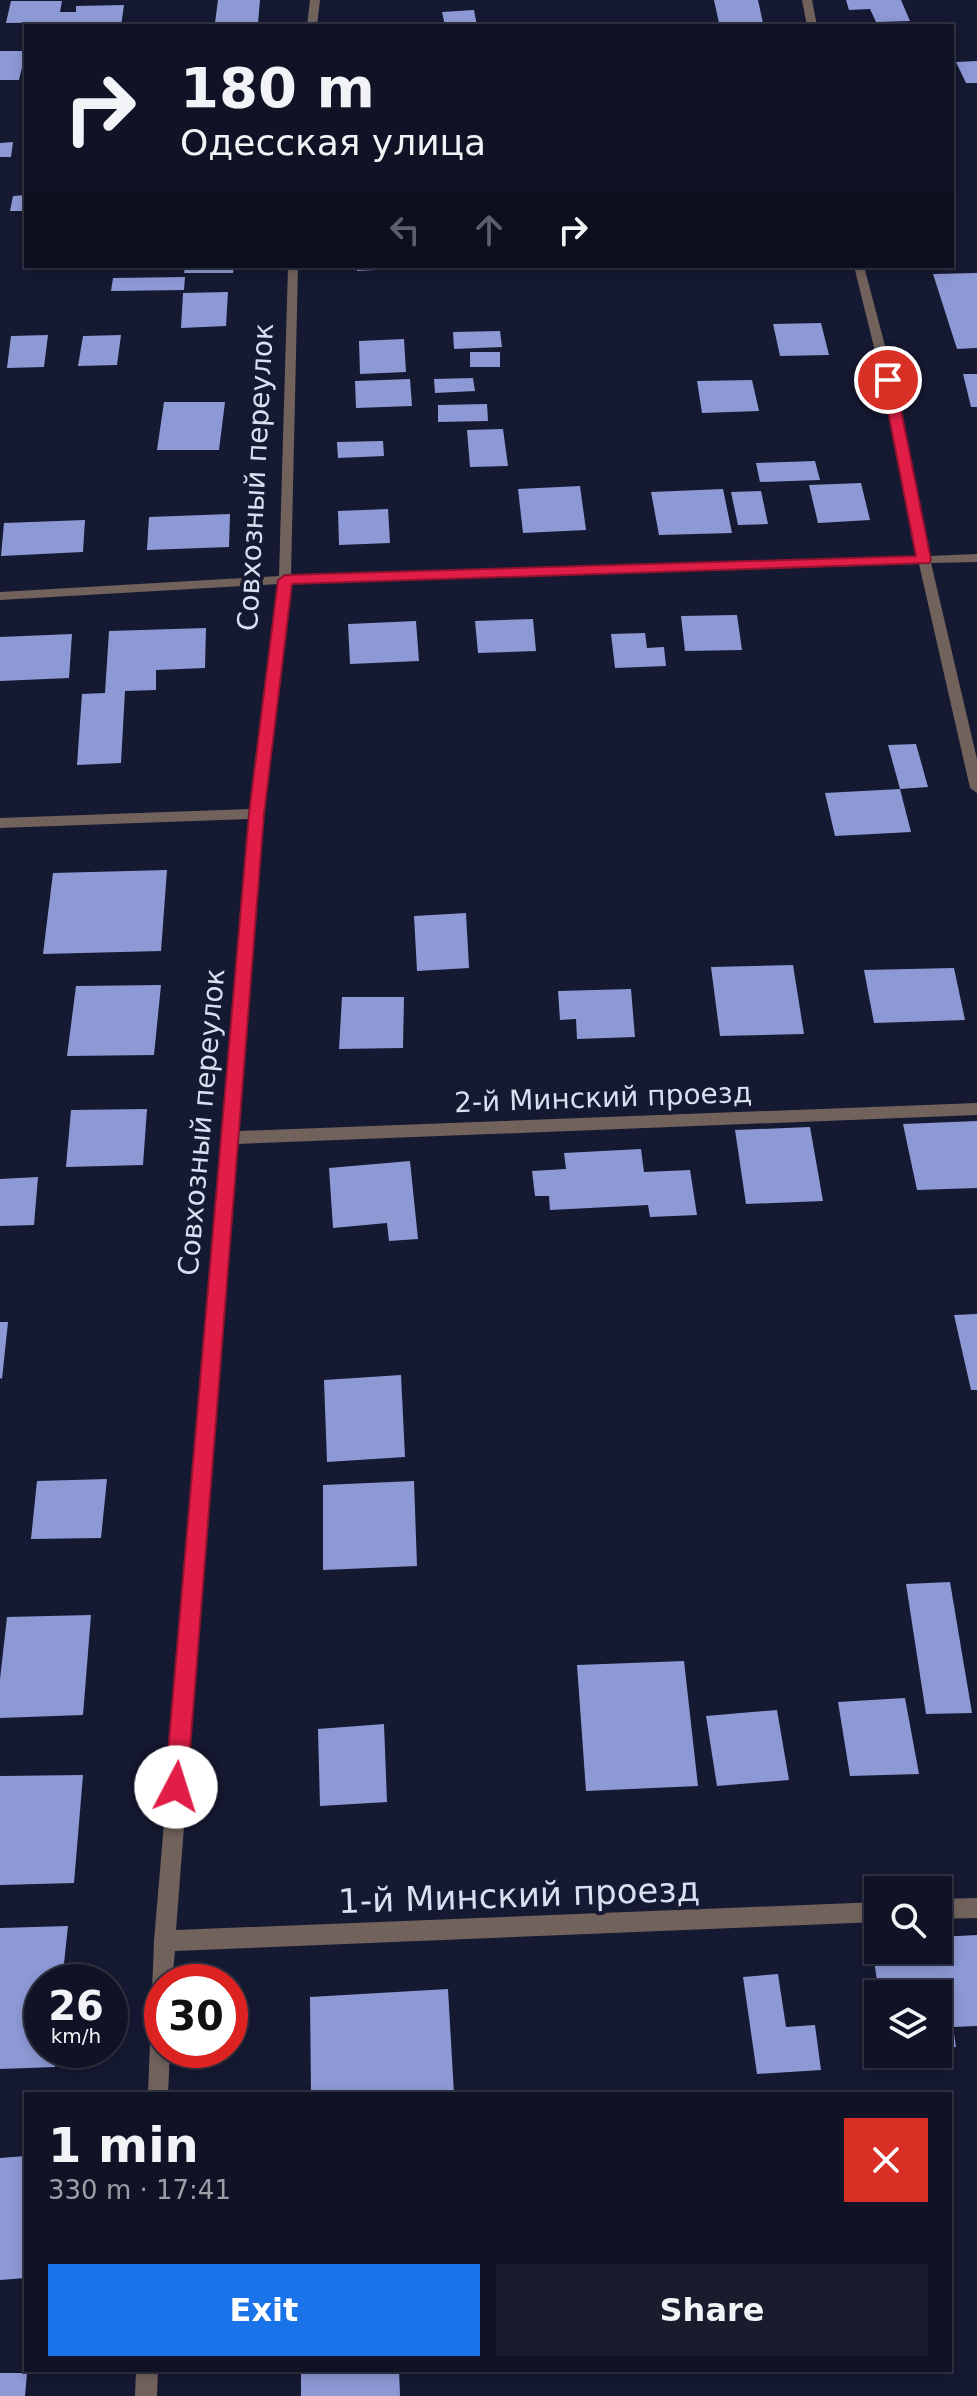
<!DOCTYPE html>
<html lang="en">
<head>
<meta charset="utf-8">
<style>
  body { margin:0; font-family:"DejaVu Sans",sans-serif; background:#191c2d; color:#f1f3f6; height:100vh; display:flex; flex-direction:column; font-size:30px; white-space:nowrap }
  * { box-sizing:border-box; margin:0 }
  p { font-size:26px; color:#9c9ea7 }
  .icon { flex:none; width:44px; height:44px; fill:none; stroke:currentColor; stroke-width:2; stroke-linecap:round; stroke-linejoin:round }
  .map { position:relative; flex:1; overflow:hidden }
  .drawer { position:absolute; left:24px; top:2092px; width:928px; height:280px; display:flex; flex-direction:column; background:#101325; border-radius:0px; box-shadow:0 4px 12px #0003,0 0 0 2px #303242 }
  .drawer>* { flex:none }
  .guide { position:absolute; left:24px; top:24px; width:930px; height:244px; border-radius:0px; box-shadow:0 4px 12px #0003,0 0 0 2px #303242; background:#101325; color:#f1f3f6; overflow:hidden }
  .buttons { position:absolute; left:864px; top:1876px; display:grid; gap:16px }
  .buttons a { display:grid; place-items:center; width:88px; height:88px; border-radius:0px; background:#101325; box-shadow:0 4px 12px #0003,0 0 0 2px #303242; font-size:40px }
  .speed { position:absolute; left:24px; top:1964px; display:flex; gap:16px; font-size:40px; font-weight:700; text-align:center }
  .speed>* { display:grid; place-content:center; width:104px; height:104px; border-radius:50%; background:#101325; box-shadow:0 4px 12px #0003,0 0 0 2px #303242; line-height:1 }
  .speed small { font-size:20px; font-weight:400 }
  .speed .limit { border:12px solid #d22; background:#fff; color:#111 }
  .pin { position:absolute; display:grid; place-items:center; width:68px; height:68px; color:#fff; margin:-34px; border:4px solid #fff; border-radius:50%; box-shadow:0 2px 8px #0007 }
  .me { position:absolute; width:88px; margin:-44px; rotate:5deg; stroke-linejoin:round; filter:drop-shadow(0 0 6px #0008) }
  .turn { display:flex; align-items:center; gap:28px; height:168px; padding:0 24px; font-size:36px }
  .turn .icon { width:104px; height:104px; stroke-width:2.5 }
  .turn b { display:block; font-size:56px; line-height:68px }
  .lanes { display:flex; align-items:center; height:76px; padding:0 24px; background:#0003; justify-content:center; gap:40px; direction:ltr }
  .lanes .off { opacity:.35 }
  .round { display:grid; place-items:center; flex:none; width:84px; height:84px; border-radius:0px; background:#191c2d }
  .head { display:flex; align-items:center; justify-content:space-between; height:136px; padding:0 24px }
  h1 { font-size:48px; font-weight:800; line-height:60px }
  .primary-button { display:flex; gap:16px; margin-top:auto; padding:16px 24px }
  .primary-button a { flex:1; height:92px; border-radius:0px; background:#1a73e8; color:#fff; font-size:32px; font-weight:800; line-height:92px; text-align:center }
  .primary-button a+a { background:#191c2d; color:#f1f3f6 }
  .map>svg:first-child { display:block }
</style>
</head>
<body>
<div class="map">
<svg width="977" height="2396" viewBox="0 0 977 2396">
  <rect width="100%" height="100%" fill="#151931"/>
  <!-- building -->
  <g fill="#8d99d5">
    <path d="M218,0H260L258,23H215Z"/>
    <path d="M714,0H758L763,23H719Z"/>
    <path d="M846,0H901L910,21L876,22L870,9L849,10Z"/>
    <path d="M11,1H62L60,12H76V6L124,5L121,26H73L74,22L6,23Z"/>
    <path d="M474,10L477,26H445L442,12Z"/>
    <path d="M0,51H26L19,80H0Z"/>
    <path d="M977,61V83H966L956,62Z"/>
    <path d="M13,142L11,157H0V143Z"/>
    <path d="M26,195V211H10L13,196Z"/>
    <path d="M185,266H234L233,273H184Z"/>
    <path d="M357,266H413V268L357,271Z"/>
    <path d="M977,273V348L957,349L933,274Z"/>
    <path d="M185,277L184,290L111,291L113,278Z"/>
    <path d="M228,292L226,326L181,328L183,293Z"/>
    <path d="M821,323L829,355L780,356L773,324Z"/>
    <path d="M500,331L502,347L454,349L453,332Z"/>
    <path d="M48,335L44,367L7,368L11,336Z"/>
    <path d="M121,335L117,365L78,366L83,336Z"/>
    <path d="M404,339L406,372L360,374L359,341Z"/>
    <rect x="470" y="352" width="30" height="15"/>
    <path d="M963,374H977V407H971Z"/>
    <path d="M473,378L475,391L435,393L434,379Z"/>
    <path d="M410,379L412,406L356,408L355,381Z"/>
    <path d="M752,380L759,411L702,413L697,381Z"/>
    <path d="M164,402H225L219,450H157Z"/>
    <path d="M487,404L488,421L438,422V405Z"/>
    <path d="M503,429L508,466L470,467L467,430Z"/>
    <path d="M383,441L384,456L338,458L337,442Z"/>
    <path d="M815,461L820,480L760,482L756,463Z"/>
    <path d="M861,483L870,520L818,523L809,485Z"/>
    <path d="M580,486L586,530L523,533L518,489Z"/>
    <path d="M723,489L732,533L659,535L651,492Z"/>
    <path d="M761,491L768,524L738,525L731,492Z"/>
    <path d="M388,509L390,543L339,545L338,511Z"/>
    <path d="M230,514L229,547L147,550L149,517Z"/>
    <path d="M85,520L83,552L1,556L4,523Z"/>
    <path d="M737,615L742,650L685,651L681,616Z"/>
    <path d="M533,619L536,651L478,653L475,621Z"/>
    <path d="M416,621L419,661L350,664L348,624Z"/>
    <path d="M206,628L205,668L156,670V690L125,691L121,763L77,765L82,694L105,693L109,631Z"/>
    <path d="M645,633L647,648L664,647L666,666L615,668L611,634Z"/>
    <path d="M72,634L69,678L0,681V637Z"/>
    <path d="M916,744L928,787L900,789L888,745Z"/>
    <path d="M900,789L911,832L835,836L825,793Z"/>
    <path d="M167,870L161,951L43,954L53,873Z"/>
    <path d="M466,913L469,968L417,971L414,916Z"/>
    <path d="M793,965L804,1034L720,1036L711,967Z"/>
    <path d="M954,968L965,1020L874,1023L864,970Z"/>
    <path d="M161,985L154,1055L67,1056L76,986Z"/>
    <path d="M631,989L635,1037L577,1039L576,1019L560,1020L558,991Z"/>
    <path d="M342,997H404L403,1048L339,1049Z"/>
    <path d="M147,1109L143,1165L66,1167L71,1110Z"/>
    <path d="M977,1121V1188L917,1190L903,1124Z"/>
    <path d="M810,1127L823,1201L746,1204L735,1130Z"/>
    <path d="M641,1149L644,1172L690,1170L697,1215L650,1217L648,1205L550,1210L549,1196H535L532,1171L566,1169L564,1153Z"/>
    <path d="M410,1161L418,1239L389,1241L387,1223L333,1228L329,1168Z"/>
    <path d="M38,1177L34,1225L0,1226V1179Z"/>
    <path d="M977,1314V1390H971L954,1315Z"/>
    <path d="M0,1322H8L2,1379L0,1378Z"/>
    <path d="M401,1375L405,1457L327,1462L324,1380Z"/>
    <path d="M107,1479L101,1538L31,1539L37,1481Z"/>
    <path d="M414,1481L417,1566L323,1570V1485Z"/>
    <path d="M950,1582L972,1713L926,1714L906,1584Z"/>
    <path d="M91,1615L83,1715L0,1718V1679L7,1617Z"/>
    <path d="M684,1661L698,1786L586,1791L577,1665Z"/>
    <path d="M905,1698L919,1774L850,1776L838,1702Z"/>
    <path d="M777,1710L789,1780L717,1786L706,1716Z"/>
    <path d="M384,1724L387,1802L320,1806L318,1729Z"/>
    <path d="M83,1775L74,1883L0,1885V1776Z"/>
    <path d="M68,1926L62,1982H42V2050H56L55,2067L0,2069V1928Z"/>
    <path d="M977,1935V2026L953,2027L956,2047L938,2048V1994H879L871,1940H878V1950H938V1937Z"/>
    <path d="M778,1974L786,2027L815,2025L821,2070L757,2074L743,1977Z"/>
    <path d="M448,1989L454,2094H311L310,1997Z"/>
    <path d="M26,2156V2278L0,2280V2158Z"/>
    <path d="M343,2370H399L400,2396H301V2374Z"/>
    <path d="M0,2373H27L25,2396H0Z"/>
  </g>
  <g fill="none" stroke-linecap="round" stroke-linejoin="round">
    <!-- minor -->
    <g fill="#71625c" fill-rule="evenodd">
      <path d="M310,0H320L317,26H307Z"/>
      <path d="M802,0H812L817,26H807Z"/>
      <path d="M288,266H298L291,576L917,556L882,380L854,266H864L894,380L929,556L977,554V562L931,563L977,759V793L970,788L919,564L291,584L263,814L238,1131L977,1103V1115L237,1144L176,1930L878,1902V1922L175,1951L172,1982H162V2050H170L168,2094H148L154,1941L249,819L0,828V818L250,809L278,584L0,600V592L279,576Z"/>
      <path d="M977,1898V1918L938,1919V1899Z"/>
      <path d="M136,2370H158L157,2396H135Z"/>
    </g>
  </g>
  <!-- route -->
  <path fill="#e11d48" stroke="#92132f" stroke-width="2" d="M888,376L895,380L931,560L929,563L292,584L264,814L187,1787L184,1795L176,1798L169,1795L165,1787L249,814L278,580L285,575L916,556L882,380Z"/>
  <g text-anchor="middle" stroke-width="8" stroke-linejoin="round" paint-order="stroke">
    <!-- street labels -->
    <g font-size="28" fill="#dadff0" stroke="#151931">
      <text transform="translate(255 477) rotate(-87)" y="10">Совхозный переулок</text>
      <text transform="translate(603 1097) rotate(-2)" y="10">2-й Минский проезд</text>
      <text transform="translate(201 1122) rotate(-85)" y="10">Совхозный переулок</text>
    </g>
    <!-- near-street labels -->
    <g font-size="34" fill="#dadff0" stroke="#151931">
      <text transform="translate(519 1895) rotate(-2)" y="12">1-й Минский проезд</text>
    </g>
  </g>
</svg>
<div class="buttons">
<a><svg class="icon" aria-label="search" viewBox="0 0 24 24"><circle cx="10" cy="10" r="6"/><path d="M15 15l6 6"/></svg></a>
<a><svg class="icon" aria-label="layers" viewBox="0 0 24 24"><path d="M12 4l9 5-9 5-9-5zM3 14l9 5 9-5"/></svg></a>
</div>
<div class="speed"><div>26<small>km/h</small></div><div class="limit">30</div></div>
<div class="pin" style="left:888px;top:380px;background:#d93025"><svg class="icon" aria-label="arrive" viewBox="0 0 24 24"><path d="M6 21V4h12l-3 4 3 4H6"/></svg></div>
<svg class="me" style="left:176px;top:1787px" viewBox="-20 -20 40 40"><circle r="19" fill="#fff"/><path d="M0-13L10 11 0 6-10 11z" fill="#e11d48"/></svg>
<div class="guide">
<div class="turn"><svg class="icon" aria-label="right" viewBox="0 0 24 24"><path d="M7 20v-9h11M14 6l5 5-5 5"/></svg><div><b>180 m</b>Одесская улица</div></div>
<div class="lanes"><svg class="icon off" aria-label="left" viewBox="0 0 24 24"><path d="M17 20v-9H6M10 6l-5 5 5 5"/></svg><svg class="icon off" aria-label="ahead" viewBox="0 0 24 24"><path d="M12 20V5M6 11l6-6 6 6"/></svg><svg class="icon" aria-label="right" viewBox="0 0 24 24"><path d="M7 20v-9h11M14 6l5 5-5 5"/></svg></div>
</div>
<section class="drawer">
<div class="head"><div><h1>1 min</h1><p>330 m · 17:41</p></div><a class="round" style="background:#d93025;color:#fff"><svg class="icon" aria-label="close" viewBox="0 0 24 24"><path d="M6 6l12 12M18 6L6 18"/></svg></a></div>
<div class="primary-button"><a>Exit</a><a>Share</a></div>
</section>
</div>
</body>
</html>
